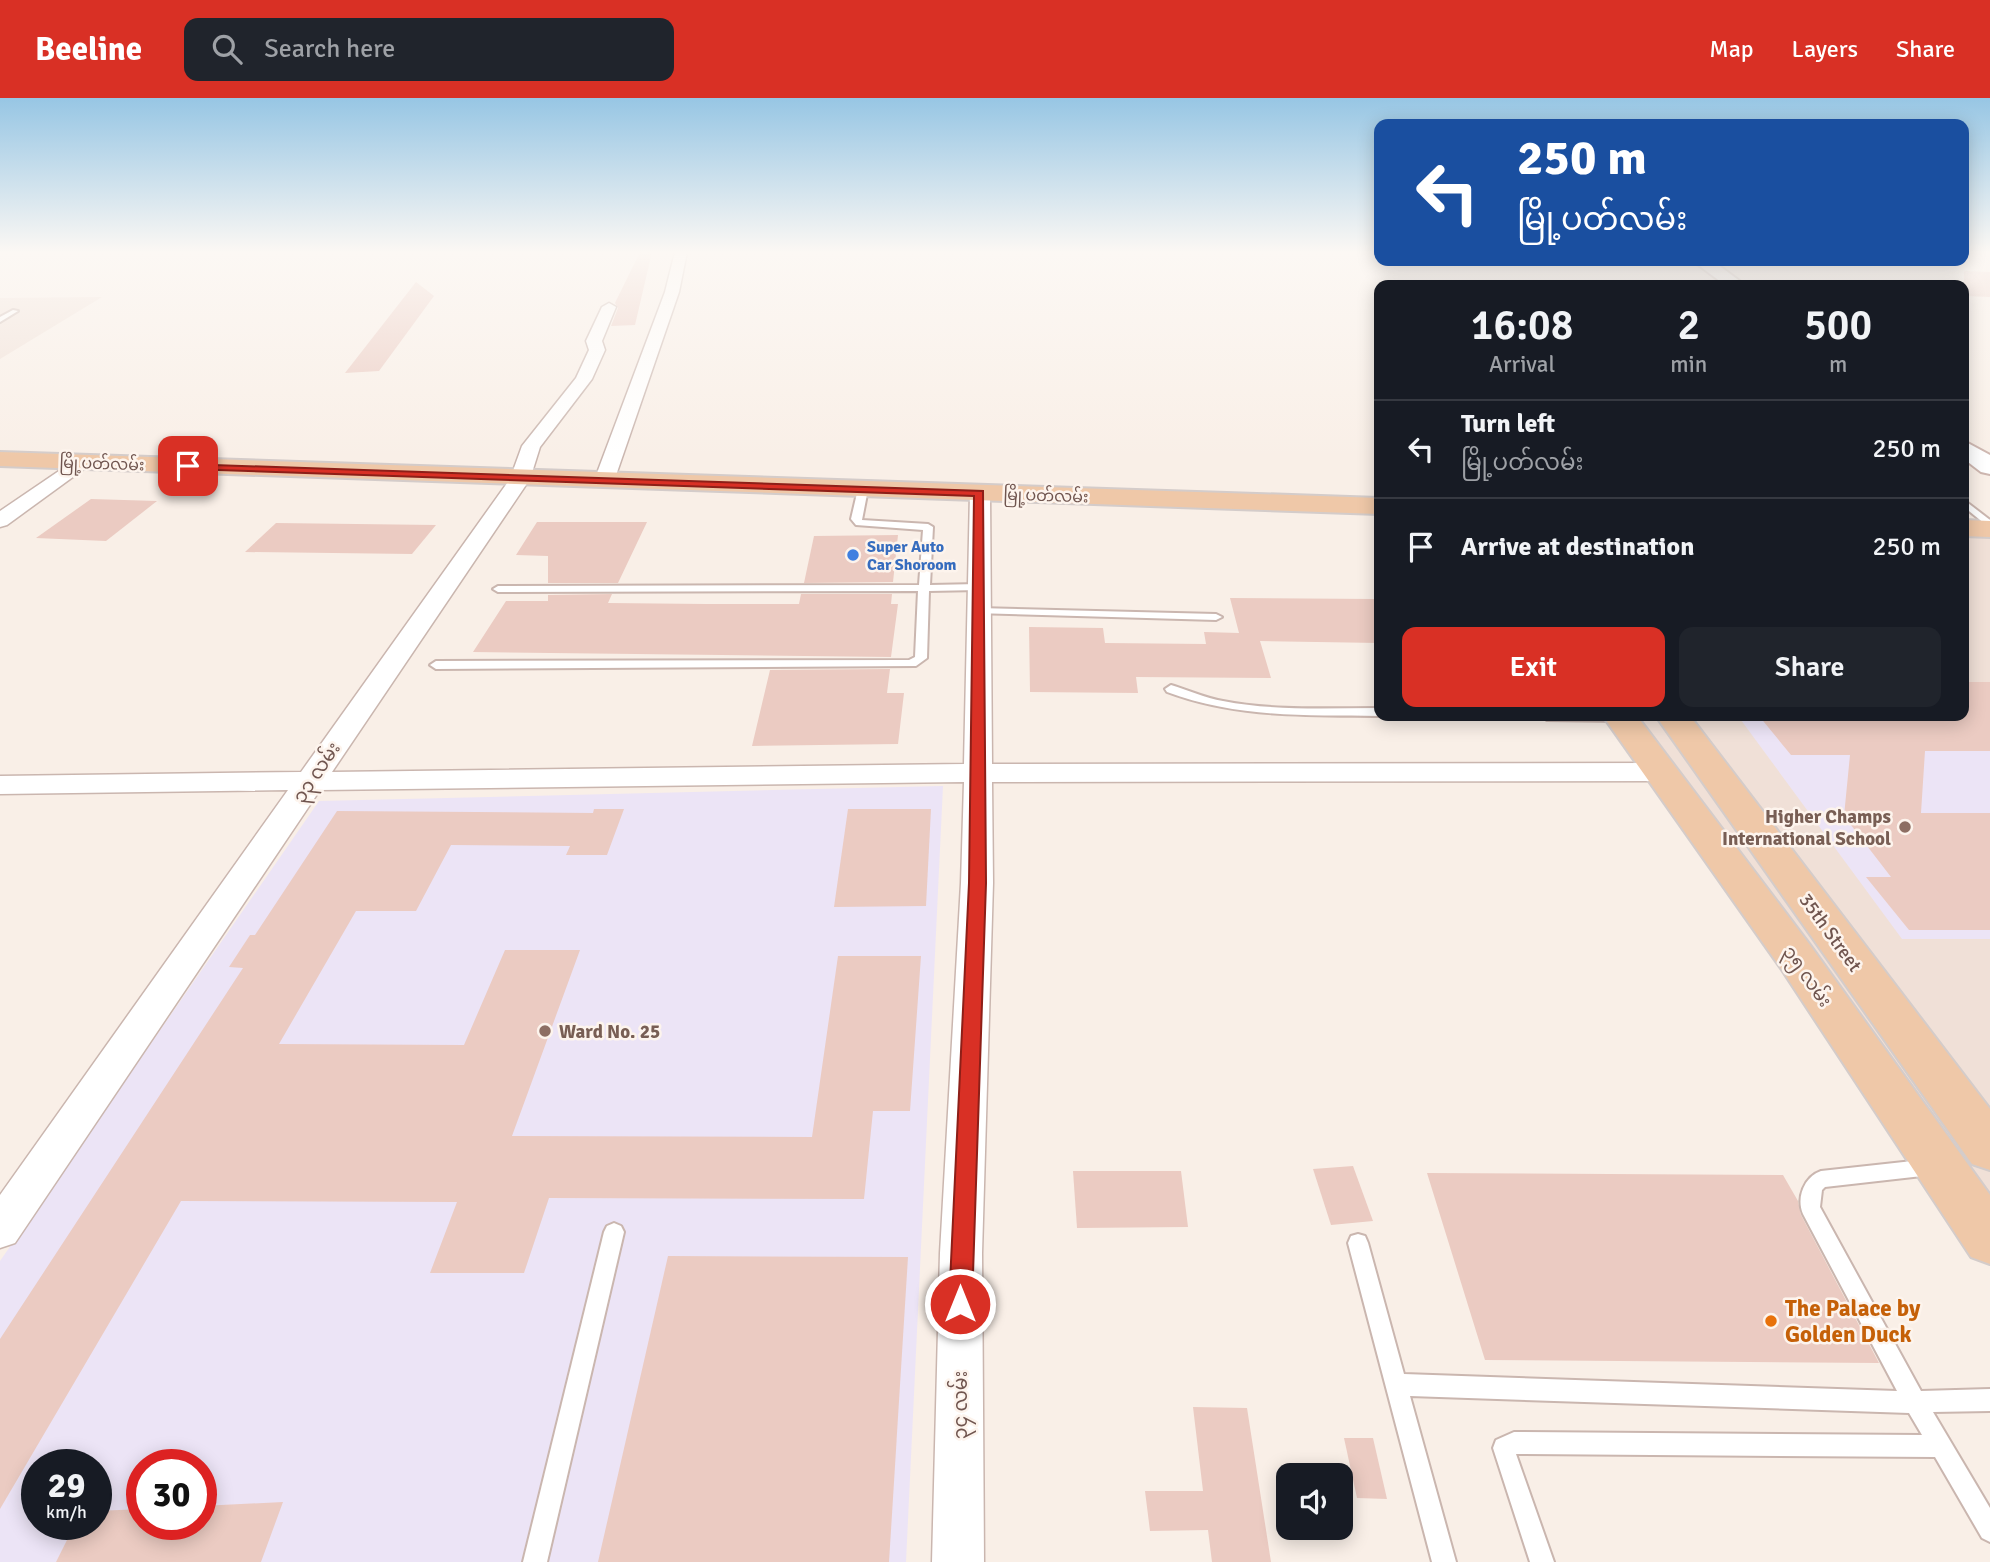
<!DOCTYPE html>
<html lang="en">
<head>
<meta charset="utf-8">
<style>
  body { margin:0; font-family:Signika,"Noto Sans Myanmar",sans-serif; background:#20242c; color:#f1f3f6; height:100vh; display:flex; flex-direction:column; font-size:26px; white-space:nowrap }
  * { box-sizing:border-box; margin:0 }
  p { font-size:23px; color:#9ea1a6 }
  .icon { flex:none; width:38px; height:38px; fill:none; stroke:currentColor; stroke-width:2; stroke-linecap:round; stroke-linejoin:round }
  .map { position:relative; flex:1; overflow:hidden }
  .side { position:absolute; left:1374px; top:182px; width:595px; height:441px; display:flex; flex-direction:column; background:#171b24; border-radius:14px; box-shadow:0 4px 18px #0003 }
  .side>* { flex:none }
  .top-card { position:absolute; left:1374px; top:21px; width:595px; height:147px; border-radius:14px; box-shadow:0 4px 18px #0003; background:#1a4fa0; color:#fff; overflow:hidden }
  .tools { position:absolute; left:1276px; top:1365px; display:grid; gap:14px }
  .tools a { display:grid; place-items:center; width:77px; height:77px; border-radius:14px; background:#171b24; box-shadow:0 4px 18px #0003; font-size:35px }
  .speed { position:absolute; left:21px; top:1351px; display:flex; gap:14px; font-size:35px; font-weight:700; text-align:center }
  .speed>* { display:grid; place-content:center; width:91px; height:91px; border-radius:50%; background:#171b24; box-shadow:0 4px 18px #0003; line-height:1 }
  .speed small { font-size:18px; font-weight:400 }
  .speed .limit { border:10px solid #d22; background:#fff; color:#111 }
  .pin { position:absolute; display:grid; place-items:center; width:60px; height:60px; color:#fff; margin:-30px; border-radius:14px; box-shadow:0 4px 10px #0006 }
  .me { position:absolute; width:77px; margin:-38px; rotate:0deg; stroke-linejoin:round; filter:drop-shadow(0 0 5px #0008) }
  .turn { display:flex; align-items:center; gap:24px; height:147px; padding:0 28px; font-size:32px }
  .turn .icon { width:91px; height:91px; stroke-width:2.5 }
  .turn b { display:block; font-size:49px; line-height:60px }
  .eta { display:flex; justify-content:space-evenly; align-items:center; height:119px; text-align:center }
  .eta b { font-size:42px; font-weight:600; line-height:49px }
  .button { display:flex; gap:14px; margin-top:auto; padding:14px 28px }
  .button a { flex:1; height:80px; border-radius:14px; background:#d93025; color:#fff; font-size:28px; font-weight:600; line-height:80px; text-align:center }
  .button a+a { background:#20242c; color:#f1f3f6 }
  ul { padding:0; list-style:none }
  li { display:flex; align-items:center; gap:21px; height:98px; padding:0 28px; border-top:2px solid #363941 }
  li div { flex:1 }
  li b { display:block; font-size:26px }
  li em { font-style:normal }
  header { display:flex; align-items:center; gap:42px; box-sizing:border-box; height:98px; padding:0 35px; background:#d93025; color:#fff }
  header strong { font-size:33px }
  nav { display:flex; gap:38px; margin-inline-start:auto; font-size:24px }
  .search { width:490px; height:63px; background:#20242c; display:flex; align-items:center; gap:18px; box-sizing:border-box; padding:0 24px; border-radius:14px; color:#9ea1a6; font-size:26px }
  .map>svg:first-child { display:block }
</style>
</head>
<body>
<header>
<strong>Beeline</strong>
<div class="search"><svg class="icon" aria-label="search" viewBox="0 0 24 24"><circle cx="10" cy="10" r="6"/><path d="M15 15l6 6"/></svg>Search here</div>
<nav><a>Map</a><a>Layers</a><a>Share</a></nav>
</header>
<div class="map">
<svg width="1990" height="1464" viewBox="0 0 1990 1464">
  <rect width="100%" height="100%" fill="#f9efe7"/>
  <!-- residential -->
  <g fill="#f0e0d7">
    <path d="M102,199L0,261V200Z"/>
    <path d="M1964,434H1990V1146L1624,618H1964Z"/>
  </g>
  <!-- education -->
  <g fill="#ece4f6" fill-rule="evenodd">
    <path d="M1964,591H1990V841H1902L1738,618H1964Z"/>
    <path d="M943,688L906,1464H0V1163L319,703ZM37,1367H96V1426H37ZM142,1367H201V1426H142Z"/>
  </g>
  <!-- building -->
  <g fill="#ebcbc2">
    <path d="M640,154H652L635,227L611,228L618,210L615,205Z"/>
    <path d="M1964,173L1990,174V199L1964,198Z"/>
    <path d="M416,184L434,198L379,273L345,275Z"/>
    <path d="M91,401L157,403L106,443L36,440Z"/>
    <path d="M537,424H647L618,485H548V458L516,457Z"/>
    <path d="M276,425L436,427L412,456L245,454Z"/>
    <path d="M898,437L893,484L804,485L814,438Z"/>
    <path d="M612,496L608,505L706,506H799L801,496H892L891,506H898L891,559L473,554L506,503H548V497Z"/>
    <path d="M1230,500L1374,501L1379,511V545L1260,543L1271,580L1136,579L1138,595L1030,594L1029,529L1103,530L1105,545L1206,546L1204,534L1239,535Z"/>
    <path d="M890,571L887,595H904L898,646L752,648L770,572Z"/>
    <path d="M1964,584H1990V653H1925L1921,715H1990V832H1909L1866,779H1891L1844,718L1850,657H1791L1759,618H1964Z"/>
    <path d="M594,711H624L607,757H566L570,748L451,747L416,813H356L279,946L464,947L505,852H580L512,1038L812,1039L838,858H921L910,1013H873L864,1101L549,1100L524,1175H430L457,1104L181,1103L0,1411V1241L243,870L229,869L250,837H255L337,713L593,715Z"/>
    <path d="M848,711H931L926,808L834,809Z"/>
    <path d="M1353,1068L1373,1123L1331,1127L1313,1071Z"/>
    <path d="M1073,1073H1181L1188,1129L1077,1130Z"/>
    <path d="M1427,1075L1783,1077L1798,1103L1801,1117L1879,1265L1485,1262Z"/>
    <path d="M668,1158L908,1159L889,1464H598Z"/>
    <path d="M1193,1309L1247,1310L1271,1464H1212L1208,1432L1150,1433L1145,1393H1203Z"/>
    <path d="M1344,1340H1373L1387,1401L1357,1400Z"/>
    <path d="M283,1404L261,1464H56L75,1426H96V1413L142,1411V1426H201V1408Z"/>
  </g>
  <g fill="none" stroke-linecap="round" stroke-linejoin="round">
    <defs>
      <g id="lane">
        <path d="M13,212L18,213L0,224V219Z"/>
        <path d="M863,388L868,391L862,422L928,426L933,429L930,487L979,486L984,489L979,492L929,493L927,560L916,568L436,571L430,567L436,563L909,562L915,559L918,493L498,494L493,491L498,488L919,487L923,432L856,427L851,421L858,391Z"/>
        <path d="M1964,402L1990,422V430L1964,409Z"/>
        <path d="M978,510L1216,516L1222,519L1216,522L974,515V511Z"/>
        <path d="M1171,587C1188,592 1205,600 1223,603C1274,613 1327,610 1379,610V618C1306,617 1236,620 1167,594L1165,591Z"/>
        <path d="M1541,618H1625L1626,619L1620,623L1547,622Z"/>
        <path d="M1931,1061L1938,1063L1940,1069L1938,1075L1931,1077L1825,1089L1822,1092L1820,1109L1921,1293L1990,1291V1313L1933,1314L1990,1410V1444L1982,1440L1935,1359L1516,1356L1554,1464H1530L1493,1350L1496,1342L1514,1334L1922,1337L1909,1315L1410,1298L1456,1464H1432L1348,1145L1351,1138L1358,1136L1365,1138L1368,1145L1404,1276L1897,1293L1803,1116C1796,1100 1804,1079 1821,1073Z"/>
        <path d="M614,1125L621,1128L624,1134L547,1464H523L604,1134L607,1128Z"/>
      </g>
      <g id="street">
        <path d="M675,154H687L679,194L614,383L611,387H597L594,383L665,194Z"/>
        <path d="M609,205L616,209L602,243L605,252L592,281L540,349L530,381L332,674L964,666L970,395L980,389L990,395L992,666L1661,665L1671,668L1675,674L1671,680L1661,683L992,684L993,785L982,1155L984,1464H932L940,1155L961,785L964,684L320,692L15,1145L0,1150V1097L288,692L0,696V678L301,674L510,381L522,348L576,280L589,252L586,243L602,209Z"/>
        <path d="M81,358L91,364L88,368L7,427L0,429V413Z"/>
      </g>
      <g id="secondary">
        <path d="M1693,163H1713L1745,187H1725Z"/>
        <path d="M1964,343L1990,357V376L1981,374L1964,361Z"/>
      </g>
      <g id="primary">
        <path d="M0,354L1379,400V416L0,368Z"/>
        <path d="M1964,422L1990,423V439L1964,438Z"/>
        <path d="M1603,618H1637L1810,847L1990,1097V1166L1971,1159L1780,869Z"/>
        <path d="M1656,618H1690L1990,1011V1072L1972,1066Z"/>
      </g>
    </defs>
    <!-- lane casing -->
    <use href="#lane" stroke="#cab6af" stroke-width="4"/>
    <!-- street casing -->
    <use href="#street" stroke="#cab6af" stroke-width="3"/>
    <!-- secondary casing -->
    <use href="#secondary" stroke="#ceb7b0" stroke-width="4"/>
    <!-- primary casing -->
    <use href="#primary" stroke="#d4ccca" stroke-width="4"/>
    <!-- lane -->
    <use href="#lane" fill="#fff" fill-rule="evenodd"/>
    <!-- street -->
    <use href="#street" fill="#fff" fill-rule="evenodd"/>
    <!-- secondary -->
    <use href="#secondary" fill="#fff" fill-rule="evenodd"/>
    <!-- primary -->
    <use href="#primary" fill="#efc8a8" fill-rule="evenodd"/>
  </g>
  <!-- sky -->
  <linearGradient id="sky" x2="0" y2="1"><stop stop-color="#97c6e4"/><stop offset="0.43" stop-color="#fcf8f4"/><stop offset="1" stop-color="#fcf8f4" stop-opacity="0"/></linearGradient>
  <rect width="1990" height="359" fill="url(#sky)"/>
  <!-- route -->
  <path fill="#d93025" stroke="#8d1f18" stroke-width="2" d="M184,366L983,393L986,785L972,1206L969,1215L960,1218L952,1215L949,1206L969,785L974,398L188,371L184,370Z"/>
  <!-- markers -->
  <circle fill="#3f7fe0" stroke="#fdf4ed" stroke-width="2.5" cx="853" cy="457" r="7"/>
  <g fill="#8d6e63" stroke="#fdf4ed" stroke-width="2.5">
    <circle cx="1905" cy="729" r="7"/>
    <circle cx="545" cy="933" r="7"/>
  </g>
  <circle fill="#e8710a" stroke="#fdf4ed" stroke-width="2.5" cx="1771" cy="1223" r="7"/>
  <g text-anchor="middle" stroke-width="5" stroke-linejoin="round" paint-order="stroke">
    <!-- far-street labels -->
    <g font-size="16" fill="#70554f" stroke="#fdf4ed">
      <text transform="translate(102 365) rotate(2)" y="6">မြို့ပတ်လမ်း</text>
      <text transform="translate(1046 397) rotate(2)" y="6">မြို့ပတ်လမ်း</text>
    </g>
    <!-- far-shop labels -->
    <g font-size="16" font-weight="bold" fill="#366cbe" stroke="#fdf4ed" text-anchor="start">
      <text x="867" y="454">Super Auto<tspan x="867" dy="18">Car Shoroom</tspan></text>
    </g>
    <!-- street labels -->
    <g font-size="19" fill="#70554f" stroke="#fdf4ed">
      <text transform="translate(316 674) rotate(-56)" y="7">၃၃ လမ်း</text>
      <text transform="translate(1831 834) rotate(54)" y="7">35th Street</text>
      <text transform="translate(1808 878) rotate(55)" y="7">၃၅ လမ်း</text>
      <text transform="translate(960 1307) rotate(-90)" y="7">၃၄ လမ်း</text>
    </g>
    <!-- education labels -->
    <g font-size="19" font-weight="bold" fill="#785e54" stroke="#fdf4ed" text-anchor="end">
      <text x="1891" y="725">Higher Champs<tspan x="1891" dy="22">International School</tspan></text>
      <text x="559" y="940" text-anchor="start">Ward No. 25</text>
    </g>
    <!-- near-food labels -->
    <g font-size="23" font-weight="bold" fill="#c56008" stroke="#fdf4ed" text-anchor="start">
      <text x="1785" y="1218">The Palace by<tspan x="1785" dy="26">Golden Duck</tspan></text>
    </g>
  </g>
</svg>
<div class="tools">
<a><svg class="icon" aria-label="sound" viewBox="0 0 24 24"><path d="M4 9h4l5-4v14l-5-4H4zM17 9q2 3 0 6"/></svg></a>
</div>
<div class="speed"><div>29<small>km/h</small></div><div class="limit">30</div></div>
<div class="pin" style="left:188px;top:368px;background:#d93025"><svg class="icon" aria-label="arrive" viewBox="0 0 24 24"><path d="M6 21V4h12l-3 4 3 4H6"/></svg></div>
<svg class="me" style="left:960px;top:1206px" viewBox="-20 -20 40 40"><circle r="17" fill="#d93025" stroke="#fff" stroke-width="3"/><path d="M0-11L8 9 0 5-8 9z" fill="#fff"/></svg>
<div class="top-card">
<div class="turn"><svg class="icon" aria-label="left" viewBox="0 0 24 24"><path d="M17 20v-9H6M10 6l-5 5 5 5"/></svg><div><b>250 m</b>မြို့ပတ်လမ်း</div></div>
</div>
<section class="side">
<div class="eta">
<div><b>16:08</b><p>Arrival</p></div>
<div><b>2</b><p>min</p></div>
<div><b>500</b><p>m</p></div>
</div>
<ul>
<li><svg class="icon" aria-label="left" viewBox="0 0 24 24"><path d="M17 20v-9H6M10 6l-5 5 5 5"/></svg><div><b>Turn left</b><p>မြို့ပတ်လမ်း</p></div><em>250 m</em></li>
<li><svg class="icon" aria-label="arrive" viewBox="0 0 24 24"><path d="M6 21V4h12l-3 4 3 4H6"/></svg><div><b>Arrive at destination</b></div><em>250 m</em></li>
</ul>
<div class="button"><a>Exit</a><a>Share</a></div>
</section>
</div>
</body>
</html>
